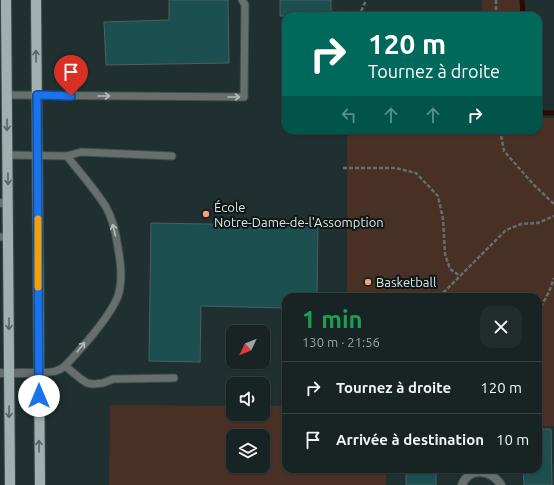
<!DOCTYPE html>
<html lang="fr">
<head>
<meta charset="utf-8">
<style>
  body { margin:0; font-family:Ubuntu,sans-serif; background:#212c2c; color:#f1f3f6; height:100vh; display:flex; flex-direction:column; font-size:15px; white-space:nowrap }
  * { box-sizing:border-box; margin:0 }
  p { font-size:13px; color:#9fa4a6 }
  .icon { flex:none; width:22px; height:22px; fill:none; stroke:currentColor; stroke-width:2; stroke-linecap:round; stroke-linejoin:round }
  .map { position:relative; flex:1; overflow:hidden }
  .panel { position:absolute; left:282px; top:293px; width:260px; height:180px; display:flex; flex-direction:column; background:#182424; border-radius:12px; box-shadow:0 1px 3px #0004,0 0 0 1px #364141 }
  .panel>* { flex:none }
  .top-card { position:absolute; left:282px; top:12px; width:260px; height:122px; border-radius:12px; box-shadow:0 1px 3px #0004,0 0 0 1px #364141; background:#00695c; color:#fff; overflow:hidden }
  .needle { width:26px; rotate:227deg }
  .tools { position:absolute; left:226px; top:325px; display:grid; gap:8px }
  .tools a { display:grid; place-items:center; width:44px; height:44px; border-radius:8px; background:#182424; box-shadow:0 1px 3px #0004,0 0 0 1px #364141; font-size:20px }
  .pin { position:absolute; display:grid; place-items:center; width:34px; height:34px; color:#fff; margin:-41px -17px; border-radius:50% 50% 50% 0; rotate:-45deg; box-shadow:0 0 4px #0007 }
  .pin .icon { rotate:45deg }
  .me { position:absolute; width:44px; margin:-22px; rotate:0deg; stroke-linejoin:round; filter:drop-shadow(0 0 3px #0008) }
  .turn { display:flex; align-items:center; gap:14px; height:84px; padding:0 20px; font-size:18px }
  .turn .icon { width:52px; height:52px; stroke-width:2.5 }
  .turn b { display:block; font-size:28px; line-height:34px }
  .lanes { display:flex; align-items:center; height:38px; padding:0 20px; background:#0003; justify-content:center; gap:20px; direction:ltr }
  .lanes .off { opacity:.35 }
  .round { display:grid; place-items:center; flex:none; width:42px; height:42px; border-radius:12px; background:#212c2c }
  .head { display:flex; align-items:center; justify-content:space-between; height:68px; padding:0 20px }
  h1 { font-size:24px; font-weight:700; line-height:30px; color:#1e9e55 }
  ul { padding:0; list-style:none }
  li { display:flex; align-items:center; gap:12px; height:52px; padding:0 20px; border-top:1px solid #364141 }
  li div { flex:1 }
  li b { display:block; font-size:15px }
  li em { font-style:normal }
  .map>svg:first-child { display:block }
</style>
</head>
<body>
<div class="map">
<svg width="554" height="485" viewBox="0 0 554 485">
  <rect width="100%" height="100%" fill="#203030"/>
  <!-- green -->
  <g fill="#483024" fill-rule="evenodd">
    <rect x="482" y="0" width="39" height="16"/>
    <path d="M538,118H554V426H538V297H347V130H538Z"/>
    <path d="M110,405L233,406V414H263V406H286V469H386V485H109ZM233,436H263V466H233Z"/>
  </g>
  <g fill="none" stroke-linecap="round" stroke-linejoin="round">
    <!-- stream -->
    <g stroke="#270b00" stroke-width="5">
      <path d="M522,0L523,16"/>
      <path d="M538,113H554"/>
    </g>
  </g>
  <!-- building -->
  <g fill="#1b4f50" stroke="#4e5f5f">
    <path d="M169,0H228L229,63L106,65L104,22L169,20Z"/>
    <rect x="280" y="0" width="51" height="16"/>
    <path d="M151,223L318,226L317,297H286V308L201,306L200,362L149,361Z"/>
    <path d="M538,429H551L552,485H524L523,469H538Z"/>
    <rect x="406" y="469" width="30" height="16"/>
  </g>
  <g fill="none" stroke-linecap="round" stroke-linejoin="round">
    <defs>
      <g id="service">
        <path d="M7,95L244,97L245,5L242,0"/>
        <path d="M8,155L67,156L81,152L172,156"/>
        <path d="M0,237H8"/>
        <path d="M65,366L81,379L87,383L94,384L103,383L113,379L174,378"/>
        <path d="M39,373C49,372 57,373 65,366C81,349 110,317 118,296C123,280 121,263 118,248C116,234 113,219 106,207C95,189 80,173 67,156"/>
      </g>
      <g id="minor">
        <path d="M0,203H8"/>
        <path d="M0,373H39"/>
        <path d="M462,485C469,466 492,470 501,485"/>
      </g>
      <g id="primary">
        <path d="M6,0L10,485"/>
        <path d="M36,0L40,485"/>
      </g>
    </defs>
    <!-- service casing -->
    <use href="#service" stroke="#3e4d4d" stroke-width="9"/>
    <!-- minor casing -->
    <use href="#minor" stroke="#3e4d4d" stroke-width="10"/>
    <!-- primary casing -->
    <use href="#primary" stroke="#3e4d4d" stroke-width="12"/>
    <!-- path -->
    <g stroke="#616f6f" stroke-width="2.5" stroke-dasharray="4 2" stroke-linecap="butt">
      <path d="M496,0V16"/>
      <path d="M362,16L360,14L366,0"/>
      <path d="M500,130L504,151L534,185L554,204"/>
      <path d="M343,168H396L416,173L438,196L443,219L445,254L450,269L460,276"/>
      <path d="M439,297L506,230L521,224L538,223L554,216"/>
      <path d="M538,312L549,292L554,278"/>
    </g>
    <!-- service -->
    <use href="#service" stroke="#676e6e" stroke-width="7"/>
    <!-- minor -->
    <use href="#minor" stroke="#676e6e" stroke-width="8"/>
    <!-- primary -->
    <use href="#primary" stroke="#a0b0b0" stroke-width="10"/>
  </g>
  <!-- one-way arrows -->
  <defs><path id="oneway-shaft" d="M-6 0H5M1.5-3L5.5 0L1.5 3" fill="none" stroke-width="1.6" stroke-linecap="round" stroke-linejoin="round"/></defs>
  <g stroke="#586363">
    <use href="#oneway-shaft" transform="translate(36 56) rotate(-91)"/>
    <use href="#oneway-shaft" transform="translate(7 125) rotate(90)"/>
    <use href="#oneway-shaft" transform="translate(8 179) rotate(89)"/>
    <use href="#oneway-shaft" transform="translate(9 324) rotate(90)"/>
    <use href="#oneway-shaft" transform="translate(9 412) rotate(90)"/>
    <use href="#oneway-shaft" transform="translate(39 446) rotate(-91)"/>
  </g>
  <g stroke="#b3bcbc">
    <use href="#oneway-shaft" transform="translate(104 96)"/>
    <use href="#oneway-shaft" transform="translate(234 97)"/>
    <use href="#oneway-shaft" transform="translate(114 230) rotate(-104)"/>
    <use href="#oneway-shaft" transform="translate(81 347) rotate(-51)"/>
  </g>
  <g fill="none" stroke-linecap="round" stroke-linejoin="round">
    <defs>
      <path id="route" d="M39,396L37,95L71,96"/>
    </defs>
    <!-- route casing -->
    <use href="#route" stroke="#114b97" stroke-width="10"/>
    <!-- route -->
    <use href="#route" stroke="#1a73e8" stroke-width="7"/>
    <!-- slow -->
    <path stroke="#f59e0b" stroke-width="7" d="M38,219V287"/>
  </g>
  <!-- markers -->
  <g fill="#f0a279" stroke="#0f1616" stroke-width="1.5">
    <circle cx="206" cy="214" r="4"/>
    <circle cx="368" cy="282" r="4"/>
  </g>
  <g text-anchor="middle" stroke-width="4" stroke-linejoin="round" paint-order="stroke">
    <!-- poi labels -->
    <g font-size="13" fill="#dce6e6" stroke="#0f1616" text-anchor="start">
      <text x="214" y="212">École<tspan x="214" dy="15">Notre-Dame-de-l'Assomption</tspan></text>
      <text x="376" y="287">Basketball</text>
    </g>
  </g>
</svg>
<div class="tools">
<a><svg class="needle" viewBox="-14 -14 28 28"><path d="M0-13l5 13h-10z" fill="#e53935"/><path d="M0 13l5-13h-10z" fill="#9fa4a6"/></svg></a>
<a><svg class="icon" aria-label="sound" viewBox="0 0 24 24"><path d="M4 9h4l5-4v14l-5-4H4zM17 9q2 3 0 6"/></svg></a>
<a><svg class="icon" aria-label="layers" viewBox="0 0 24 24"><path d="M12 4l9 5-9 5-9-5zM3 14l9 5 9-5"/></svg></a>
</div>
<div class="pin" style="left:71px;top:96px;background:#d93025"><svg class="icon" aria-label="arrive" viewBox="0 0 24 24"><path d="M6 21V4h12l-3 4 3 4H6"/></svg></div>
<svg class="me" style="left:39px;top:396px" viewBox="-20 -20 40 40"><circle r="19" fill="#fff"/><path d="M0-13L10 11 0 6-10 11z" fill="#1a73e8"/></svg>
<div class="top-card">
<div class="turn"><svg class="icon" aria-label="right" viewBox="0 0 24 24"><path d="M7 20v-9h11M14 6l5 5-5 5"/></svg><div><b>120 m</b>Tournez à droite</div></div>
<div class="lanes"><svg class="icon off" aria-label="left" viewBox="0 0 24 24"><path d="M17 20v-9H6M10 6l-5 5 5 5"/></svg><svg class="icon off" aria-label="ahead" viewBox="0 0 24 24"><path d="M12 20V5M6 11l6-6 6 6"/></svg><svg class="icon off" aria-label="ahead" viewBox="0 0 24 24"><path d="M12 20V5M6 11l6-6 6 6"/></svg><svg class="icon" aria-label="right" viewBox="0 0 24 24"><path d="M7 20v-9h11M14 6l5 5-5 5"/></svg></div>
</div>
<section class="panel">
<div class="head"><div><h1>1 min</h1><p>130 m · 21:56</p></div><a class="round"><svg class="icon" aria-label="close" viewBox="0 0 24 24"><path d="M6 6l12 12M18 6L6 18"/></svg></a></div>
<ul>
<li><svg class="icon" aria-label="right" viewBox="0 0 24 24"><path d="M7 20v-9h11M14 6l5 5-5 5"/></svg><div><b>Tournez à droite</b></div><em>120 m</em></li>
<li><svg class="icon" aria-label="arrive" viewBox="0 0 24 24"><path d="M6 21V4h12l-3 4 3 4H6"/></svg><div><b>Arrivée à destination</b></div><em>10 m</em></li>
</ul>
</section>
</div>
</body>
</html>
